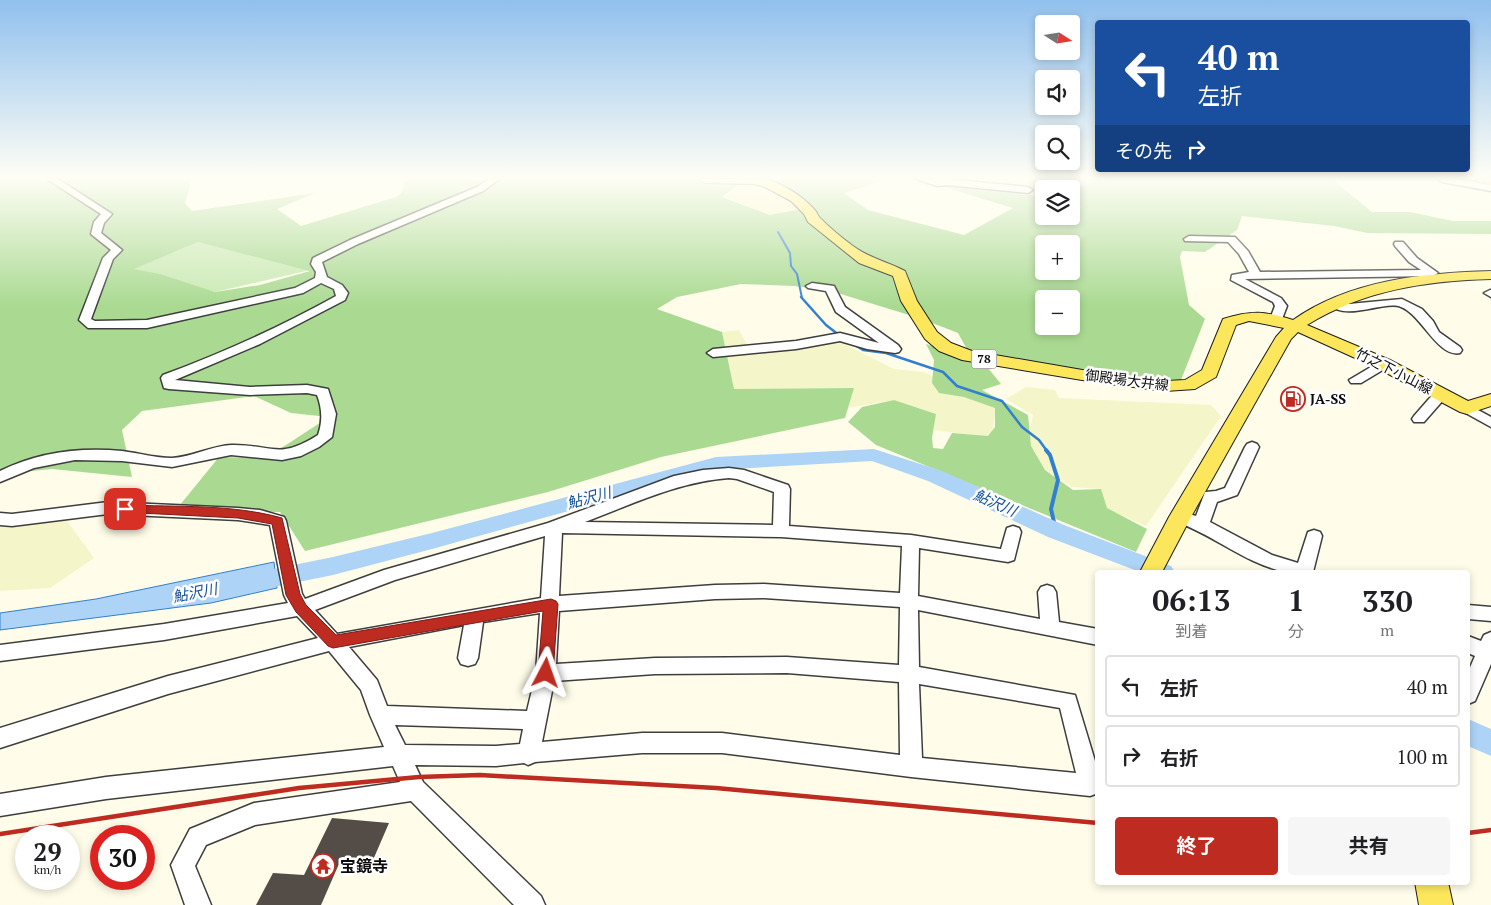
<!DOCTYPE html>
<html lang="ja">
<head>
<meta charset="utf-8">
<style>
  body { margin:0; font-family:"PT Serif","Noto Sans JP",serif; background:#f6f6f6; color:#202124; height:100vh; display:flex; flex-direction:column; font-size:19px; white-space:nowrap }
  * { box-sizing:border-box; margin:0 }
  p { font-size:16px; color:#757577 }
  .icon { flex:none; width:28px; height:28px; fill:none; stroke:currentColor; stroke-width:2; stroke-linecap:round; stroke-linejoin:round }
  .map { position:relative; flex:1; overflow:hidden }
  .sheet { position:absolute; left:1095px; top:570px; width:375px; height:315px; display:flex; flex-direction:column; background:#fff; border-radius:5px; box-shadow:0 2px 8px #0003 }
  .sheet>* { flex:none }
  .banner { position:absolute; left:1095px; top:20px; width:375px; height:152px; border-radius:5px; box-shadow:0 2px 8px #0003; background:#1a4fa0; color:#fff; overflow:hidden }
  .needle { width:32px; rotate:102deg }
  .fabs { position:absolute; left:1035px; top:15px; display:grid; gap:10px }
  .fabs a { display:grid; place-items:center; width:45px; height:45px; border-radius:5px; background:#fff; box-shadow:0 2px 8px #0003; font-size:25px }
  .speed { position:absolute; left:15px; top:825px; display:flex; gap:10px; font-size:25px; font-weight:700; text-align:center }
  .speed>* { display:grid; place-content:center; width:65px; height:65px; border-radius:50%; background:#fff; box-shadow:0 2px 8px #0003; line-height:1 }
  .speed small { font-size:12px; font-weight:400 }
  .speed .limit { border:8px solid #d22; background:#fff; color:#111 }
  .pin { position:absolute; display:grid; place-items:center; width:42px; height:42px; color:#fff; margin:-21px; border-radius:10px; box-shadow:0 2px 8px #0006 }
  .me { position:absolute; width:55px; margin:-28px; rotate:4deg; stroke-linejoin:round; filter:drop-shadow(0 0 4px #0008) }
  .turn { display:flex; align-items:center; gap:18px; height:105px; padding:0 20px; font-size:22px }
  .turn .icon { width:65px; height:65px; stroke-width:2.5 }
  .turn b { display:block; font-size:35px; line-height:42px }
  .then { display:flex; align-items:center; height:48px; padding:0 20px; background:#0003; gap:10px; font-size:19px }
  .eta { display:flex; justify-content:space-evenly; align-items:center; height:85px; text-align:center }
  .eta b { font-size:30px; font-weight:700; line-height:35px }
  .action { display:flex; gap:10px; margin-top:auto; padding:10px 20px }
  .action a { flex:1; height:58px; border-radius:5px; background:#bd2b21; color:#fff; font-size:20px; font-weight:700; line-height:58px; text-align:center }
  .action a+a { background:#f6f6f6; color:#202124 }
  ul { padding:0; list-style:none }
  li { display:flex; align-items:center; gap:15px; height:62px; margin:0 10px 8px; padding:0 10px; border:2px solid #e0e0e0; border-radius:5px }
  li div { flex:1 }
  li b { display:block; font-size:19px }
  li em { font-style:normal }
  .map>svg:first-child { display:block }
</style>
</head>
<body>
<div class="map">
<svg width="1491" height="905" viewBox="0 0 1491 905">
  <rect width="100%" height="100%" fill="#fffde9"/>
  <!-- farmland -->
  <g fill="#f4f5c9">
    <path d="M744,181L769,184L802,209L770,215L726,197Z"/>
    <path d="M739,330L750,350L834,339L894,369L924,372L996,408L993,429L988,437L933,430L936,414L894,400L848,408L849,388L734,389L722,332Z"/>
    <path d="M1026,387L1055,390L1059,398L1211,405L1221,416L1146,526L1103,507L1101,489L1072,487L1043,468L1027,443L1033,415L1006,399Z"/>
    <path d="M0,521L11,523L67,521L94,558L50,588L0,591Z"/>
  </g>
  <!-- green -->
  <path fill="#c9e9b3" d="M198,242L319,268L215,292L133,269Z"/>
  <!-- forest -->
  <g fill="#aada92" fill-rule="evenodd">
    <path d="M0,179H188L190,186L185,203L192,211L315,193L277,209L301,226L396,197L401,193L406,179H757L744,181L722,197L770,215L802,209L774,179H887L844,193L868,210L964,235L1013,208L937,185L1044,197V216H1071V193L1096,179H1332L1372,212H1410L1453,221H1491V234L1367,233L1334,226L1242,216L1237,230L1205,252L1182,251L1180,257L1189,305L1205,319L1181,380L1126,378L969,353L958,333L922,319L831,291L794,286L741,284L677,297L657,309L722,332L734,389L854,388L845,418L661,457L548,492L305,551L280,512L175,511L219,457L266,458L329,417L291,413L254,396L142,411L122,430L132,477L52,469L0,474ZM198,242L310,271L260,285L215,292L160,274L134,269ZM1044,244H1071V271H1044ZM1044,299H1071V326H1044Z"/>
    <path d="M926,344L966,357L988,368L1001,384L982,390L1028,415L1031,446L1045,470L1073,490L1101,489L1107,508L1147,529L1136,552L876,445L848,422L862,407L894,400L936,414L932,438L933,448L943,449L952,433L988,436L995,427V408L964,397L939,393L932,383L934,360Z"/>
  </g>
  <!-- water -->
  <path fill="#add3f7" stroke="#327fd0" d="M274,562L277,588L211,603L0,630V613L96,599Z"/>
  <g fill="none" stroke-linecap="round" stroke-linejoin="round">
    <!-- stream-far2 -->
    <path stroke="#327fd0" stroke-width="2" d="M778,232L790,253L791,266L797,274L802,298"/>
    <!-- stream-far1 -->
    <g stroke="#327fd0" stroke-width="2.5">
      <path d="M801,297L826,325L839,335"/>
      <path d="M855,345L863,350L886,353L943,372L957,386L1002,401L1022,427L1039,440L1047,451"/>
    </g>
    <!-- stream -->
    <path stroke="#327fd0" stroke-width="4" d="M1046,450L1050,455L1058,480L1051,509L1056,531"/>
    <!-- river -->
    <g fill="#add3f7" fill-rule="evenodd">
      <path d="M874,449L942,471L1064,525L1171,566L1175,572H1140L1048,537L928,481L872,461L716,470L432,549L333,575L249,592L241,589L237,583L241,577L249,574L333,557L432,533L716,457Z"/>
      <path d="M1468,719L1491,729V756L1468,746Z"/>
    </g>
  </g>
  <!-- building -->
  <path fill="#544d47" d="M332,818L389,823L373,860L342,857L321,905H256L273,873L304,875Z"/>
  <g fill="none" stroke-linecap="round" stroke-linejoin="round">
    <defs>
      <g id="minor">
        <path d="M47,179H58L112,214L104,223L101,233L122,250L113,259L91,319L95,321L147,320L295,288L315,278L316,272L311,264L313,258L350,240L477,187L489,179H499L483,191L358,244L322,262L327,277L342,285L348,293L345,300L260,344L175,380L250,387L307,385L328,389L336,414L332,437L319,447L301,456L282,460L231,455L172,467L122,461L75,460L34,468L0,482V471C38,452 81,447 122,451C139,453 155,458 172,458C192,457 211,446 231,445C272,444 277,461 318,435C323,421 322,408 317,395L307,393L250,395L169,389L164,388L161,378L163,375C223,353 280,327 336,296L334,289L321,283L303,293L147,328H88L79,320L103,258L111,250L91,234L94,222L101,214Z"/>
        <path d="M916,179H947L1028,187L1033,190L1028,193L947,185L937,186Z"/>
        <path d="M1438,179H1458L1491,185V191L1442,182Z"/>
        <path d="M1189,236L1235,237L1248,251L1260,272L1421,270L1409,262L1395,246L1394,244L1395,242H1403L1417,258L1438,273L1433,276L1245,279L1281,298L1287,306L1282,319L1276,323L1270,319L1275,306L1273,302L1231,280L1232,275L1249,272L1239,254L1228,242L1185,241L1184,239Z"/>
        <path d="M812,283L834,286L845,307L898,345L901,349L899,352L895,353L867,349L840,341L796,349L713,357L707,353L713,349L796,341L840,333L879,343L836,312L826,291L808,288L806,286Z"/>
        <path d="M1490,290H1491V297L1484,293Z"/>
        <path d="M1402,299L1422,309L1433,321L1439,332L1460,347L1462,350L1460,353C1438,358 1421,314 1401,307C1385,300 1346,322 1329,304L1335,300L1349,304Z"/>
        <path d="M1381,361L1386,362L1388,365L1386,368L1361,383H1351L1349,380Z"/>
        <path d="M1440,391L1445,392L1447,395L1445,398L1424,422H1414L1412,419L1414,416L1435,392Z"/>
        <path d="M1467,404L1491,417V427L1462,411L1460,408L1462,405Z"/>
        <path d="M1252,442L1257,444L1259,447L1239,491L1237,495L1217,502L1210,522L1272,555L1298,563L1308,532L1314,530L1320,532L1322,536L1313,572C1304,572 1294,574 1286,572C1245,564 1213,534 1174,521L1172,517L1174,513L1180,511L1196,516L1205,492L1216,491L1225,488L1245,447L1247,444Z"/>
        <path d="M729,468L744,470L788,485L790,489L789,526L911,535L1001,549L1007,528L1013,526L1019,528L1021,532L1014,560L1008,562L919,548L918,596L1040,619L1038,592L1041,587L1047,585L1053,587L1056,592L1059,622L1098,629V645L918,610L919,667L1075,695L1098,771V793L1090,796L911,777L722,753H642L535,762L528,765L524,763L496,766L415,765L423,782L541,896L545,905H514L411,801L255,825L206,845L195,866L211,905H185L171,865L190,829L254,803L400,782L393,766L106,799L0,816V794L106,777L384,747L370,715L361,690L329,651L168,694L0,748V728L168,676L318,638L297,616L164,640L0,661V645L164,624L288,603L284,595L270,525L238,520L108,514L12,526L0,525V513L12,514L108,502L238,508L260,510L284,517L286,521L302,594L305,599L384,570L548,523L674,476L703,470ZM729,478L737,479L774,492L773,525L585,522C633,504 677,482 729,478ZM562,533L781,537L902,546L900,593L764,584L715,585L559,596ZM545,536L541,598L337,634L315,610L395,580ZM764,598L900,607L899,665L787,657L655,658L556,664L559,611L715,599ZM540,613L536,673L527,711L387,706L377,680L349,647L464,625L458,658L461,664L468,666L475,664L478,658L483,622ZM787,673L899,682L900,755L722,733H642L542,742L554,681L655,674ZM919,684L1060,708L1076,773L922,758ZM395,725L523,729L520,744L496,746L405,745Z"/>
        <path d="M1468,605L1491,607V621L1468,619Z"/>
        <path d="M1491,632V664L1475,701L1468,704V672L1475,656L1468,653V636L1481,641L1484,635Z"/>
      </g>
      <g id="major">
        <path d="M699,179H765C783,184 801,195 814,209C817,212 818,216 820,218C830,228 842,238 853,246C871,259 886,261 905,271L917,301L937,332L951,343L972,351L1094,372L1165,381L1185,380L1202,370L1223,319C1252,310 1265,311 1293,320C1350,280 1423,273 1491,271V279C1425,281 1364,290 1307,325L1390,360L1468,401L1491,394V406L1467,414L1460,412L1377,368L1298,332L1291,339L1191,517L1162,572H1140L1169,517L1276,337L1284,328L1249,321L1236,325L1216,377L1195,389L1165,391L1094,382L962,360L939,351L925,339L901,301L893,276L859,263L808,222L804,214L791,201L765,187L754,184L705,183Z"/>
        <path d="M1415,882H1448L1453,905H1419Z"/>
      </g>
      <path id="highway" d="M1476,179H1491V185L1478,182Z"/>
    </defs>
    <!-- minor casing -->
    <use href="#minor" stroke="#3e3e3e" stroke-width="3"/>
    <!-- major casing -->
    <use href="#major" stroke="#1c1c1c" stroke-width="2"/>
    <!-- highway casing -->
    <use href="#highway" stroke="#1c1c1c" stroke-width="3"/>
    <!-- minor -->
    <use href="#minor" fill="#fff" fill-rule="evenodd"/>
    <!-- major -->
    <use href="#major" fill="#fce75c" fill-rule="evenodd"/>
    <!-- highway -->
    <use href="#highway" fill="#f8af4e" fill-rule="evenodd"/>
    <!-- rail -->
    <g stroke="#bd2b21" stroke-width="4.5">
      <path d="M1468,833L1491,830"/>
      <path d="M0,834L299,788L419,777L480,775L716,788L1098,823"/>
    </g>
  </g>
  <!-- sky -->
  <linearGradient id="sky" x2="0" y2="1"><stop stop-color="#90c0ee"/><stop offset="0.58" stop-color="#fffef5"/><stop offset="1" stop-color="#fffef5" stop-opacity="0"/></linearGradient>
  <rect width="1491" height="306" fill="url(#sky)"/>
  <!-- route -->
  <path fill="#bd2b21" stroke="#7b1c15" d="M125,505C177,507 232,504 282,518L300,594L306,605L336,635L551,599L556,601L558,604L553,673L551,678L546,680L540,678L538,673L543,611L333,648L328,646L296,612L286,595L272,524L238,518L120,512L119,509L120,506Z"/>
  <!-- icons -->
  <defs>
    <symbol id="fuel-ring" viewBox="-11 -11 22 22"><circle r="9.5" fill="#fff" stroke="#bd2b21" stroke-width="1.5"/><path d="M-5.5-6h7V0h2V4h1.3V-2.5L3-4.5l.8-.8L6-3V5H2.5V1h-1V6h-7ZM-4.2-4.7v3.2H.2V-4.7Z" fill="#bd2b21"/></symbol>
    <symbol id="temple-ring" viewBox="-11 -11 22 22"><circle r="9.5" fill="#fff" stroke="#bd2b21" stroke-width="1.5"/><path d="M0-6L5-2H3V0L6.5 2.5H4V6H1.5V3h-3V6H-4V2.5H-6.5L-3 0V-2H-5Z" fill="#bd2b21"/></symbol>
  </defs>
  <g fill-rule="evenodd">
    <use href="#fuel-ring" x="1279" y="385" width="28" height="28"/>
    <use href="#temple-ring" x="309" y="852" width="28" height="28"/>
  </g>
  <g text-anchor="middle" stroke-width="5" stroke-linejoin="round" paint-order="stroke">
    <!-- shield labels -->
    <rect fill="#fff" stroke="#545454" stroke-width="1" x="971.5" y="349.5" width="25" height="19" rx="4"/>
    <g font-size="12" font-weight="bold" fill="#0b0b0b">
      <text x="984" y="363">78</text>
    </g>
    <!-- street labels -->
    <g font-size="14" fill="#0b0b0b" stroke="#fff">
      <text transform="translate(1394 371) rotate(27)" y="5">竹之下小山線</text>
      <text transform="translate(1127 380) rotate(7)" y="5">御殿場大井線</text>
    </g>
    <!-- poi labels -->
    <g font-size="14" font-weight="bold" fill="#0b0b0b" stroke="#fff" text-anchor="start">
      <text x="1310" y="404">JA-SS</text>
    </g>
    <!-- water labels -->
    <g font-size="15" font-style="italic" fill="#13529e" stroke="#fff">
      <text transform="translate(589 498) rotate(-15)" y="5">鮎沢川</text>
      <text transform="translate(995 503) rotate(24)" y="5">鮎沢川</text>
      <text transform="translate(195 593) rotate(-11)" y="5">鮎沢川</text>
    </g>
    <!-- near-poi labels -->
    <g font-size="16" font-weight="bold" fill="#0b0b0b" stroke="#fff" text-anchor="start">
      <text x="340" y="872">宝鏡寺</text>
    </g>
  </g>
</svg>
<div class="fabs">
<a><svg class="needle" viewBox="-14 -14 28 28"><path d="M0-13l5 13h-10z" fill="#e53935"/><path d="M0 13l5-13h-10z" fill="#757577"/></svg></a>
<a><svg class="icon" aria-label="sound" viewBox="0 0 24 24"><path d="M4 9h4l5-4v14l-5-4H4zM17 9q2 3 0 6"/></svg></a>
<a><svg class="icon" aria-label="search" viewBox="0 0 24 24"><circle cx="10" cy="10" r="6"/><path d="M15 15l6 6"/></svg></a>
<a><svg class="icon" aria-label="layers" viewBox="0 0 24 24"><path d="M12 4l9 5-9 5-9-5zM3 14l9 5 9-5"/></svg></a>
<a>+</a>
<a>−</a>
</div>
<div class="speed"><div>29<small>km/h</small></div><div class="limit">30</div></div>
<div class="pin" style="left:125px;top:509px;background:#d93025"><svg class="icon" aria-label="arrive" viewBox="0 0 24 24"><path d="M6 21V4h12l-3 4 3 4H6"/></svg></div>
<svg class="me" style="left:546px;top:673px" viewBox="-20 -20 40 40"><path d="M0-17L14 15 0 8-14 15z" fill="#bd2b21" stroke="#fff" stroke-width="4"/></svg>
<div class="banner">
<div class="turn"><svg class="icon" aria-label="left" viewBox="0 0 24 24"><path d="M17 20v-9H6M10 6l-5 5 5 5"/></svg><div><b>40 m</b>左折</div></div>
<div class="then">その先<svg class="icon" aria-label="right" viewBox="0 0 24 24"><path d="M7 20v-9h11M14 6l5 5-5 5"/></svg></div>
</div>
<section class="sheet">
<div class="eta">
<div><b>06:13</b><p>到着</p></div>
<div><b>1</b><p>分</p></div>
<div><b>330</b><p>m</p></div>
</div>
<ul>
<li><svg class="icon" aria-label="left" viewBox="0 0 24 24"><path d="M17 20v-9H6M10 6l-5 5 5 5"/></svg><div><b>左折</b></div><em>40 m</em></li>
<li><svg class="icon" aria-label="right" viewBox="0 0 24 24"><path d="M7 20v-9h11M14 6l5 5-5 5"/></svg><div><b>右折</b></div><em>100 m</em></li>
</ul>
<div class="action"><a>終了</a><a>共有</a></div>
</section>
</div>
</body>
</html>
